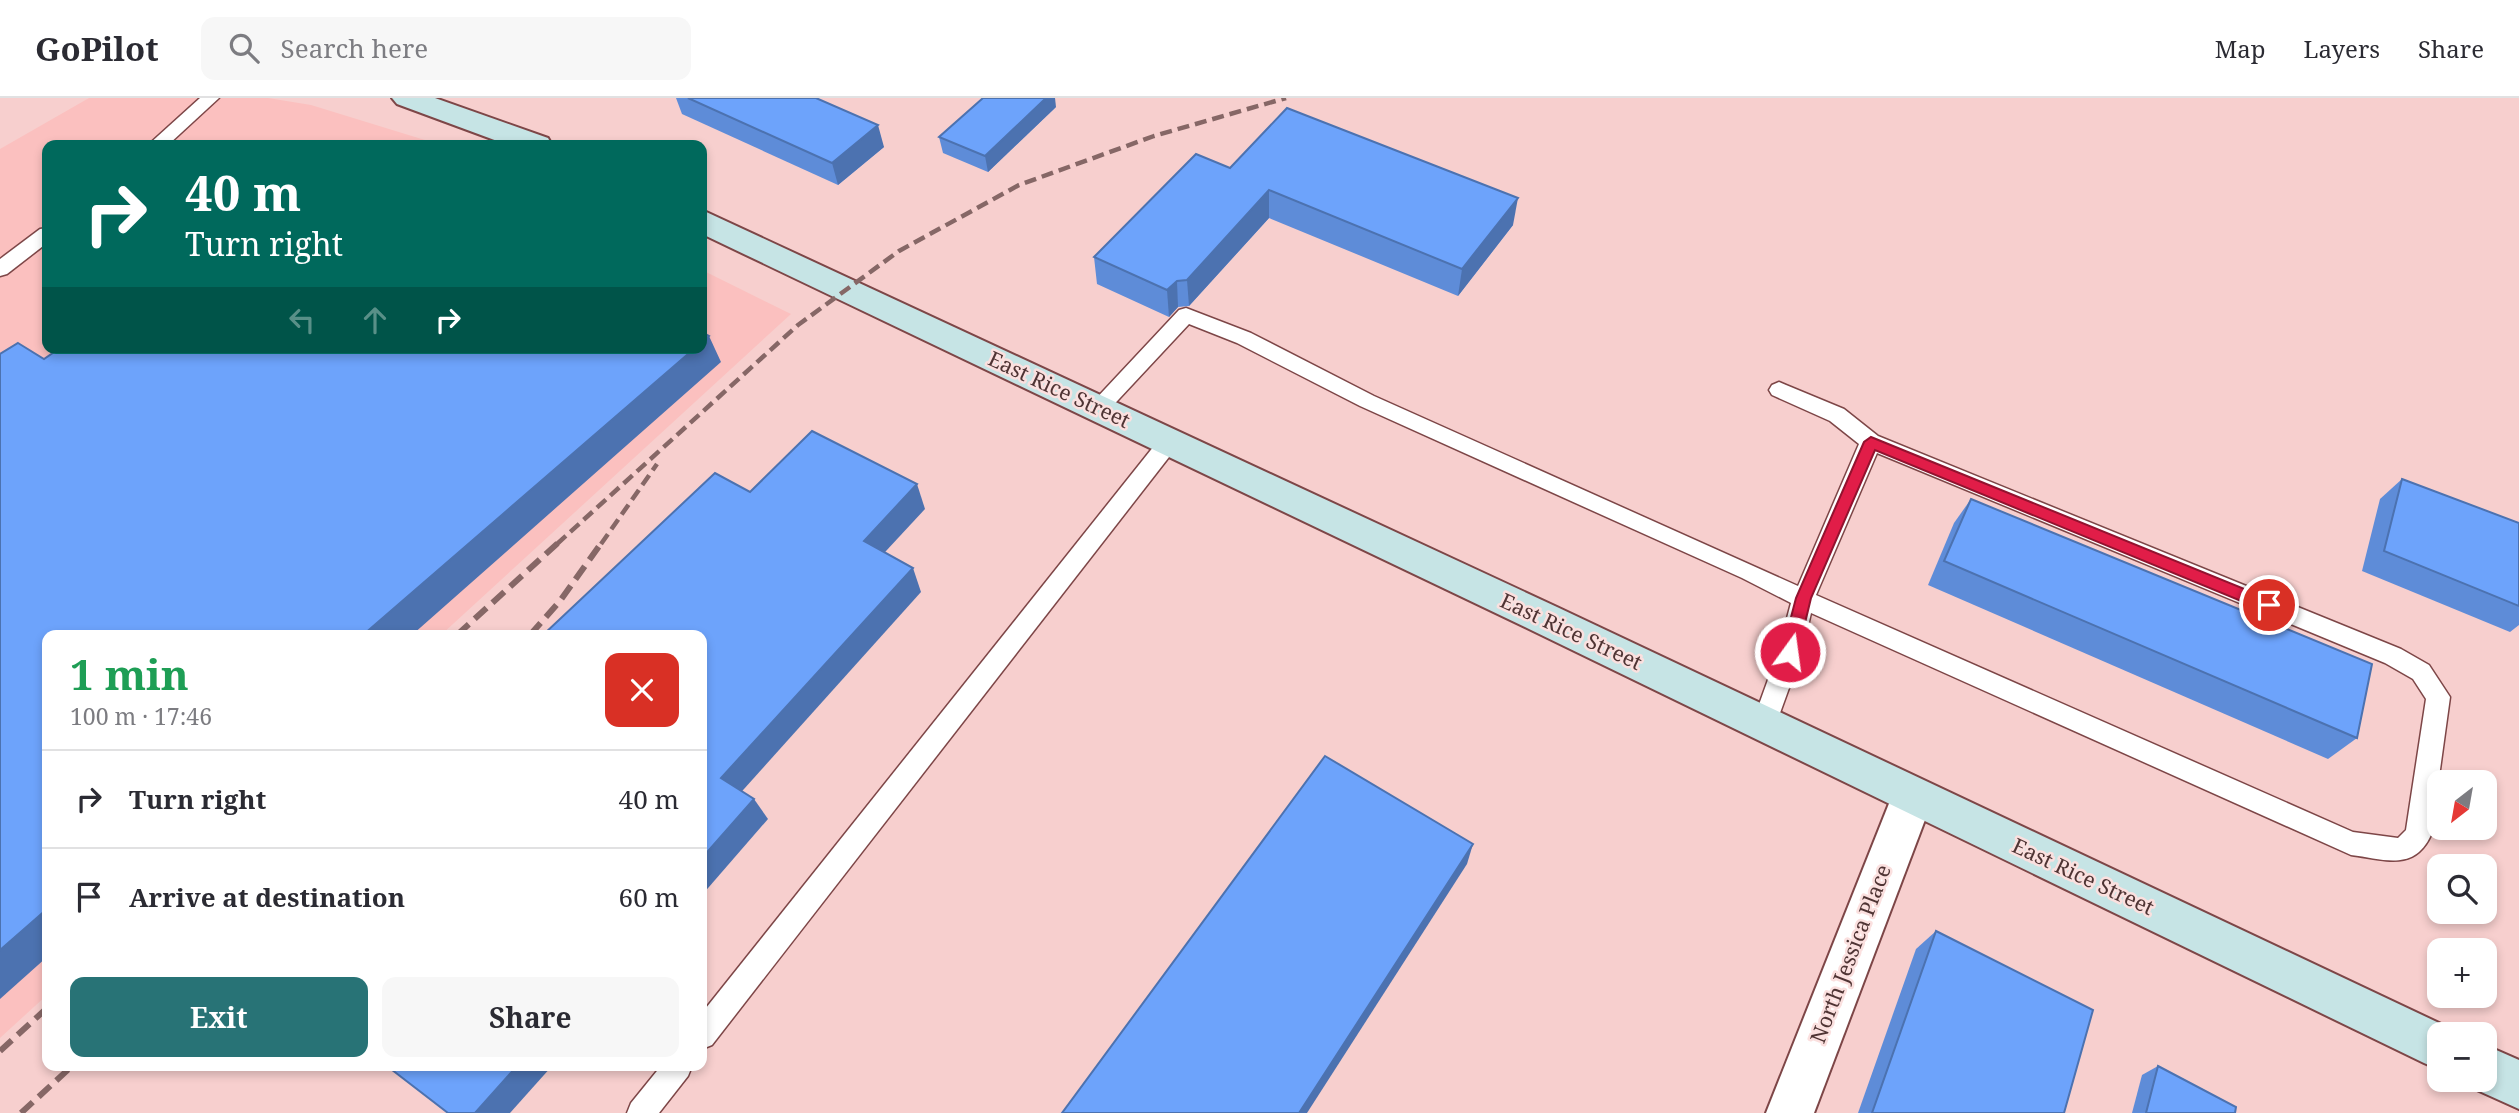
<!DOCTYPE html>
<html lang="en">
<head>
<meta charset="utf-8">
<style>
  body { margin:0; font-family:"Noto Serif",serif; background:#f7f7f7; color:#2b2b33; height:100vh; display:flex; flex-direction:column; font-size:26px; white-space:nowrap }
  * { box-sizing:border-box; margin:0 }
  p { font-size:23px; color:#7c7c81 }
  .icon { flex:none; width:38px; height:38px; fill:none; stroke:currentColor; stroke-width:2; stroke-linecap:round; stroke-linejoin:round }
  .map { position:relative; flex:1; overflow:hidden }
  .details { position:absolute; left:42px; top:532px; width:665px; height:441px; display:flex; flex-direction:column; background:#fff; border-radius:14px; box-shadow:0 4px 10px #0003 }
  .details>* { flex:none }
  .top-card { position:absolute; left:42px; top:42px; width:665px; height:214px; border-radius:14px; box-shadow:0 4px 10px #0003; background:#00695c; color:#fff; overflow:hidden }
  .needle { width:46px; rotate:211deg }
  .buttons { position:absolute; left:2427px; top:672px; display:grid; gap:14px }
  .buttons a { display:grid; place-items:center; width:70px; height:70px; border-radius:14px; background:#fff; box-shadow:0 4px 10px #0003; font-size:35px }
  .pin { position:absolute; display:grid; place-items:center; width:60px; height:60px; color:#fff; margin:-30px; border:4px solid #fff; border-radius:50%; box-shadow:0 2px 7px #0007 }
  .me { position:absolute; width:77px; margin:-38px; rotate:14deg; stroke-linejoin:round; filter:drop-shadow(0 0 5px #0008) }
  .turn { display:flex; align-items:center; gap:24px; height:147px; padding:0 28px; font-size:32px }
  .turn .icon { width:91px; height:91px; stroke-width:2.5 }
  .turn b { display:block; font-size:49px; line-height:60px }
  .lanes { display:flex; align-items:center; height:66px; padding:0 28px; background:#0003; justify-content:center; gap:35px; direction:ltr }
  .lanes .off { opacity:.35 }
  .round { display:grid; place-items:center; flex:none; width:74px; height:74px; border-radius:14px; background:#f7f7f7 }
  .overview { display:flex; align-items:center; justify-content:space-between; height:119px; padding:0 28px }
  h1 { font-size:42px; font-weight:700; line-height:52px; color:#1e9e55 }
  .action { display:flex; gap:14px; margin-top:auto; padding:14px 28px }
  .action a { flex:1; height:80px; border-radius:14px; background:#287376; color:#fff; font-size:28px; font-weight:700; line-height:80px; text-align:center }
  .action a+a { background:#f7f7f7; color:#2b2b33 }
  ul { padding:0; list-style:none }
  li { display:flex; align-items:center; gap:21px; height:98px; padding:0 28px; border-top:2px solid #e1e1e2 }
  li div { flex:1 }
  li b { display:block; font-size:26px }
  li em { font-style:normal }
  header { display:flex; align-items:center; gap:42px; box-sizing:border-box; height:98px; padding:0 35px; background:#fff; border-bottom:2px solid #e1e1e2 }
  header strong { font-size:33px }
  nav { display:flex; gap:38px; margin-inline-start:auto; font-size:24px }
  .search { width:490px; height:63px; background:#f7f7f7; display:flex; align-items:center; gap:18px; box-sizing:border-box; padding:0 24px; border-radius:14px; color:#7c7c81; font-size:26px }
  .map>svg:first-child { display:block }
</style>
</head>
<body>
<header>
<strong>GoPilot</strong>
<div class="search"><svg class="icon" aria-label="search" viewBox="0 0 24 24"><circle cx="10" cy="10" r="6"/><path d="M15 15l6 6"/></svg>Search here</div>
<nav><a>Map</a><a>Layers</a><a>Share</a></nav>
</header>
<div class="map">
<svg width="2519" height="1015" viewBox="0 0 2519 1015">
  <rect width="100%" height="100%" fill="#f7cfce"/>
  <!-- built -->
  <path fill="#fbc0bf" d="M89,0H268L311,7L441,47H47V250H702V172L791,216L441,537H47V897L0,940V51Z"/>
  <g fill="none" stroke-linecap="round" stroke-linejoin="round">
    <defs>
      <g id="lane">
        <path d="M200,0H219L168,47H148Z"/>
        <path d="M47,130V145L7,176L0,178V161L40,131Z"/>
        <path d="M1186,210L1251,235L1374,298L1798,488L1859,346L1830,323L1772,297L1769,292L1772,287L1779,284L1786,287L1844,311L1878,338L2401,551L2429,567L2450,599L2431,737C2414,774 2384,761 2351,757L1811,515L1802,554L1776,626L1772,633L1764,637L1756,633L1752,626L1778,554L1791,505L1742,480L1360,308L1237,245L1189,226L1105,316L1098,319L1091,316L1088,311L1091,306L1179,212ZM1877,355L2385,565L2413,581L2426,601L2406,732L2398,740L2353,734L1816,497Z"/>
        <path d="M1169,336L1176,338L1179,344L1176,350L712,947L702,951V915L1162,338Z"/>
        <path d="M661,968H692L688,978L659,1015H627L631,1005Z"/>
      </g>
      <path id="street" d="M1913,679L1928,685L1934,698L1814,1015H1766L1892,698L1898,685Z"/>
      <g id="secondary">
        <path d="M392,0H435L548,40L552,47H508L397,6Z"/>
        <path d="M702,112L1557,509L2456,933L2458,936H2440V972L2424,965L1529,531L702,136Z"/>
        <path d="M2485,947L2519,962V1011L2468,988L2466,982H2485Z"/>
      </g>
    </defs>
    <!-- lane casing -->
    <use href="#lane" stroke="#7d4647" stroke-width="3"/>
    <!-- street casing -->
    <use href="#street" stroke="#7d4647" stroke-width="4"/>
    <!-- secondary casing -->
    <use href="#secondary" stroke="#7d4647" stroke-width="4"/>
    <!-- lane -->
    <use href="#lane" fill="#fff" fill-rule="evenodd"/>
    <!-- street -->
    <use href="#street" fill="#fff" fill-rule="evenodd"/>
    <!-- secondary -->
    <use href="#secondary" fill="#c6e4e5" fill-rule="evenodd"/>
    <!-- rail-far1 -->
    <g stroke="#866766" stroke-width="4.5" stroke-dasharray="12 6" stroke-linecap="butt">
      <path d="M557,446L798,227L899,153L1019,87L1154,38L1286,0"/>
      <path d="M601,446L657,366"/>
    </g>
    <!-- rail -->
    <g stroke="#866766" stroke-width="6" stroke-dasharray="16 8" stroke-linecap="butt">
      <path d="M457,537L559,444"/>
      <path d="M530,537L560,503L602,444"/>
      <path d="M0,953L47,910"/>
      <path d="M21,1015L72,968"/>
    </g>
  </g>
  <!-- wall -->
  <g fill="#5e8cd8">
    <path d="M676,0H816L884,49L838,87L682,16Z"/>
    <path d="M1056,9L988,74L943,55L939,39Z"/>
    <path d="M1230,70L1513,127L1458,198L1269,120L1189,208L1178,209L1169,219L1097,186L1094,159Z"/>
    <path d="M2402,381L2519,508V527L2510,534L2362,473L2380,401Z"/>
    <path d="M1971,401L2357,640L2328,661L1928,487L1954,425Z"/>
    <path d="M1936,833L2064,1015H1858L1916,851Z"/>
    <path d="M2158,968L2235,1015H2132L2142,977Z"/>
  </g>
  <!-- shaded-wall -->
  <g fill="#4c72b0">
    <path d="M1046,0H1055L1056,9L988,74L985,58Z"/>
    <path d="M878,27L884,49L838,87L832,65Z"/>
    <path d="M1269,92V120L1189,208L1187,182Z"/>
    <path d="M1518,100L1513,127L1458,198L1462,171Z"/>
    <path d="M1177,183L1178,209L1169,219L1167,192Z"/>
    <path d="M709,238L721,264L412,537H363L695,250H702V245Z"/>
    <path d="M917,386L925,411L873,467L864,443Z"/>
    <path d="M913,470L921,494L735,701L721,680Z"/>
    <path d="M754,701L768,721L702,797V760Z"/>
    <path d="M1473,746L1467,766L1307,1015H1299Z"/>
    <path d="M47,811V859L0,901V852Z"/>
    <path d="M517,968H552L510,1015H475Z"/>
  </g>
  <!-- building -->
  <g fill="#6da3fb" stroke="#4c72b0" stroke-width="2">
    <path d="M688,0H816L878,27L832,65Z"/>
    <path d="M983,0H1046L985,58L939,39Z"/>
    <path d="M1287,10L1518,100L1462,171L1269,92L1187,182L1177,183L1167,192L1094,159L1196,56L1230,70Z"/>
    <path d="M702,234L709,238L702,245Z"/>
    <path d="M18,245L44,261L60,250H695L363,537H47V811L0,852V256Z"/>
    <path d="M812,333L917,386L864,443L913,470L721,680L754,701L702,760V537H543L715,375L750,394Z"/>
    <path d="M2402,381L2519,425V508L2384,453Z"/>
    <path d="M1971,401L2372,566L2357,640L1944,463Z"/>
    <path d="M1325,658L1473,746L1299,1015H1062Z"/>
    <path d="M1936,833L2093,912L2064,1015H1872Z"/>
    <path d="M387,968H517L475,1015H448Z"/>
    <path d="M2158,968L2236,1009L2235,1015H2146Z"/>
  </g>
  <!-- route -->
  <path fill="#e11d48" stroke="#92132f" stroke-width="2" d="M1871,339L2274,503L2277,507L2274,512H2263L1875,352L1811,500L1798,554L1795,559H1784L1782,554L1796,500L1864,344Z"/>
  <g text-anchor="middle" stroke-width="5" stroke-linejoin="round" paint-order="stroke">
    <!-- street labels -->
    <g font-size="21" fill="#4f3434" stroke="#fbe0df">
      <text transform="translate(1059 292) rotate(25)" y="7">East Rice Street</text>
      <text transform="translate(1571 534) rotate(25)" y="7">East Rice Street</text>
      <text transform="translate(2083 779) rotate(25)" y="7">East Rice Street</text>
      <text transform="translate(1851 856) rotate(-69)" y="7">North Jessica Place</text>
    </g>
  </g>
</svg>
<div class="buttons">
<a><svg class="needle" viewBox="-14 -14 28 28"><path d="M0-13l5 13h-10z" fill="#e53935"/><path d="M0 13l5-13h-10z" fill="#7c7c81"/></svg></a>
<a><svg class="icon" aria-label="search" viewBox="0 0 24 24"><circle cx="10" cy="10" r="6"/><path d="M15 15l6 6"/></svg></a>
<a>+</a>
<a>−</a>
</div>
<div class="pin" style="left:2269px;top:507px;background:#d93025"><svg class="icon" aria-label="arrive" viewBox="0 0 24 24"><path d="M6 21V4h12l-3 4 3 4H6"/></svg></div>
<svg class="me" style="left:1790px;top:554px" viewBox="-20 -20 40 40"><circle r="17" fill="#e11d48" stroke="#fff" stroke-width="3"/><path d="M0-11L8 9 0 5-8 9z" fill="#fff"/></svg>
<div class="top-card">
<div class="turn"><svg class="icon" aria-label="right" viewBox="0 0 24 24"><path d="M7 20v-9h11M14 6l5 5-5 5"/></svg><div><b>40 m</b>Turn right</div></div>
<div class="lanes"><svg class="icon off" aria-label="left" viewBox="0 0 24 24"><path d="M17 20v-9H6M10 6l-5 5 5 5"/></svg><svg class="icon off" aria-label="ahead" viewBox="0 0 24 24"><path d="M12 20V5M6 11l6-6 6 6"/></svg><svg class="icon" aria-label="right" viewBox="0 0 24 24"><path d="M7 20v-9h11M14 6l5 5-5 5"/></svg></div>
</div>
<section class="details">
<div class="overview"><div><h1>1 min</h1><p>100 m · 17:46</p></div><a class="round" style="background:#d93025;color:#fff"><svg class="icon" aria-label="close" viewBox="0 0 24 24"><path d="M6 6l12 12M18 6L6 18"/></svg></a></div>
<ul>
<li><svg class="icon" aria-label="right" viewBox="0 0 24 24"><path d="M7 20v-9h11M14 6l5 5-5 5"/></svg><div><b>Turn right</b></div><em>40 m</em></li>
<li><svg class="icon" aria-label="arrive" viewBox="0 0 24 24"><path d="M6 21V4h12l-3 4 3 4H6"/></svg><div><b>Arrive at destination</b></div><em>60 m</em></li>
</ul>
<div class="action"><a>Exit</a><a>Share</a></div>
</section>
</div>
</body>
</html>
